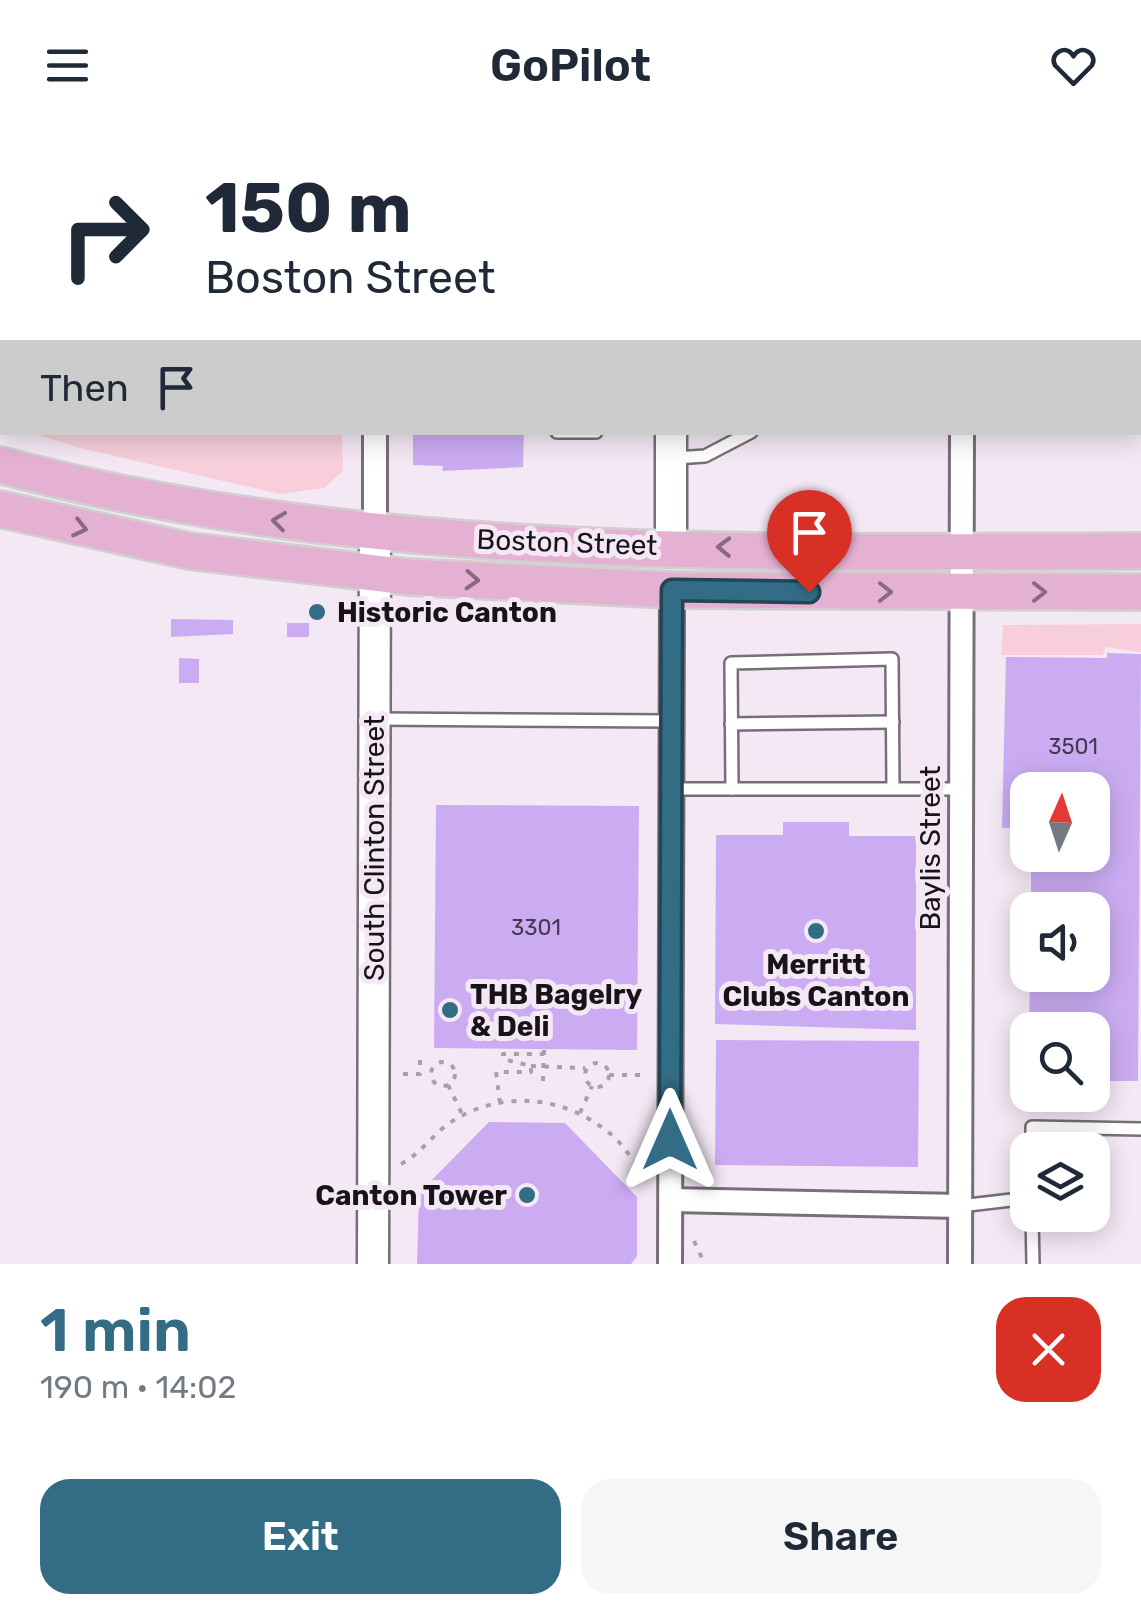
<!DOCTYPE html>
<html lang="en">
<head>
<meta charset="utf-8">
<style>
  body { margin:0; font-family:Rubik,sans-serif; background:#f6f6f7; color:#1f2937; height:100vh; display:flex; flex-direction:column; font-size:38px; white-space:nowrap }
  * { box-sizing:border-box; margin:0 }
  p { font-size:32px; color:#747a83 }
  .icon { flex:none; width:55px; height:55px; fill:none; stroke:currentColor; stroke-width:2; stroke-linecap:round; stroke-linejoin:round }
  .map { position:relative; height:1134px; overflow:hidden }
  .details { display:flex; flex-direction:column; background:#fff; flex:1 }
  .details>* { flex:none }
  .guide { position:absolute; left:0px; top:0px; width:1142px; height:305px; box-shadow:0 5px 25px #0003; background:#fff; color:#1f2937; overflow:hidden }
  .needle { width:65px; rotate:3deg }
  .fabs { position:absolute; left:1010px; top:642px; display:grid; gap:20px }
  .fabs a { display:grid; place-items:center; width:100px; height:100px; border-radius:20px; background:#fff; box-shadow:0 5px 25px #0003; font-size:50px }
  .pin { position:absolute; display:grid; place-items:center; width:85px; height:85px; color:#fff; margin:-102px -42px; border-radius:50% 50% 50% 0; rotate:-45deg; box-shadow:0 0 10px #0007 }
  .pin .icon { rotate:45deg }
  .me { position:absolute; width:110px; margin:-55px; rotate:0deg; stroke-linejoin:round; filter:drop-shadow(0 0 8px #0008) }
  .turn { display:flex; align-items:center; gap:35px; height:210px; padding:0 40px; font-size:45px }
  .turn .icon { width:130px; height:130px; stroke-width:2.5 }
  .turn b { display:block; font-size:70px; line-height:85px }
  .then { display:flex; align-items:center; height:95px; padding:0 40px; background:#0003; gap:20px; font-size:38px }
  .round { display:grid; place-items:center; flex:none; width:105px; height:105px; border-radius:30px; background:#f6f6f7 }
  .headline { display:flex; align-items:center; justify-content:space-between; height:170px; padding:0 40px }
  h1 { font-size:60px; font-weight:600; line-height:75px; color:#336c85 }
  .action { display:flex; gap:20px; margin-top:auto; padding:20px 40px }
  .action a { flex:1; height:115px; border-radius:30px; background:#336c85; color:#fff; font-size:40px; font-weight:600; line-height:115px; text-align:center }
  .action a+a { background:#f6f6f7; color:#1f2937 }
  header { display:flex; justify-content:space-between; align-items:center; height:130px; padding:0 40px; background:#fff; font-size:45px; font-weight:600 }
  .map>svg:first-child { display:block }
</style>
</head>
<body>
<header><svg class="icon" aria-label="menu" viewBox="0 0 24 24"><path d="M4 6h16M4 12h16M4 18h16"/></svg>GoPilot<svg class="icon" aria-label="heart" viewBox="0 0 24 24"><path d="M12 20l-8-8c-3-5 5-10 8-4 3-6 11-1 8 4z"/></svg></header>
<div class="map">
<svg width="1141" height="1134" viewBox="0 0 1141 1134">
  <rect width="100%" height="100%" fill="#f4e8f5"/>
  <!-- green -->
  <g fill="#f7ced9">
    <path d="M0,0H340L2,2V293Z"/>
    <path d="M32,303H342L343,341L324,358L280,364L80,318Z"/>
    <path d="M1141,494V522L1105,517L1103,525H1001L1003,495Z"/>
  </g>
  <!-- building -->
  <g fill="#cbacf3">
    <path d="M413,302H524L523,337L442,341L443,336L413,335Z"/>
    <path d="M171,489L233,490V504L171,507Z"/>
    <rect x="287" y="493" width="22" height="14"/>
    <path d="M1107,523L1141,524L1138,951H1092V900H1029L1030,845H1092V780H1031V725H1092V660H1028V698H1002L1006,527L1107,528Z"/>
    <path d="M179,528L199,529V553H179Z"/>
    <path d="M436,675L639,676L637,920L434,918Z"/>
    <path d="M783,692H849V706H916V900L715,894L716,705H783Z"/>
    <path d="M716,910L919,911L918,1037L715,1035Z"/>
    <path d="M489,992L565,993L637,1067V1126L631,1134H417L419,1063Z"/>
  </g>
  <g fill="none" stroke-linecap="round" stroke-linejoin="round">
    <defs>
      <g id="lane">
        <path d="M816,0V2"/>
        <path d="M529,2V0"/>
        <path d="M1140,81H1141"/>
        <path d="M557,302H596"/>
        <path d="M675,328L705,326L751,302"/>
        <path d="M375,589L671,591"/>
        <path d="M731,594L893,592"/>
        <path d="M670,659H961"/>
        <path d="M732,659L731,533L892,529L893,657"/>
        <path d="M1032,1020V997L1141,999"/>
        <path d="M960,1076L1028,1068"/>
        <path d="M1032,1085L1033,1134"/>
      </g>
      <g id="street">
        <path d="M373,0V2"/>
        <path d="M963,0V2"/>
        <path d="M375,302V402"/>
        <path d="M671,1070L960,1076"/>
        <path d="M670,1134L672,460"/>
        <path d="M960,1134L962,302"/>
      </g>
      <g id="secondary">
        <path d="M672,2V0"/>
        <path d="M671,416V302"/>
        <path d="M373,1134L375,402"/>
      </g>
      <g id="primary">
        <path d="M0,335C365,433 765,422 1141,421"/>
        <path d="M0,379L189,421L408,447L672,460L1141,462"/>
      </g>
    </defs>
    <!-- lane casing -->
    <use href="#lane" stroke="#786e79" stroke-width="16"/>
    <!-- street casing -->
    <use href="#street" stroke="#786e79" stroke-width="28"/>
    <!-- secondary casing -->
    <use href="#secondary" stroke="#786e79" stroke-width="35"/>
    <!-- primary casing -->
    <use href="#primary" stroke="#d1d0d1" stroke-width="40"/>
    <!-- path -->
    <g stroke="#a99faa" stroke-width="4" stroke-dasharray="5 8" stroke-linecap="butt">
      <circle cx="443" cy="944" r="12"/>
      <circle cx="597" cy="945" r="12"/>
      <path d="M531,936L585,938"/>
      <path d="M403,944H420V922"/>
      <path d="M609,945H646"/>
      <path d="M543,951L544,919"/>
      <path d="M448,955L463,986"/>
      <path d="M500,973L496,942H531V936L503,929V924H544"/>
      <path d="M580,983L592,956"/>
      <path d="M401,1034C420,1024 431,1007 448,994C501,958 567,965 614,1007C626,1018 632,1032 646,1041"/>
      <path d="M694,1111L703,1130"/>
    </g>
    <!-- lane -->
    <use href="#lane" stroke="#fff" stroke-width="11"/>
    <!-- street -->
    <use href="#street" stroke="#fff" stroke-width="22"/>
    <!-- secondary -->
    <use href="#secondary" stroke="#fff" stroke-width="30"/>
    <!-- primary -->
    <use href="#primary" stroke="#e4b1d2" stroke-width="35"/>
  </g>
  <!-- one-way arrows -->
  <defs><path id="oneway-chevron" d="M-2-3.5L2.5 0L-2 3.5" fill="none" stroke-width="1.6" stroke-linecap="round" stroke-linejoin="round" transform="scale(2.5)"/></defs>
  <g stroke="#886a7e">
    <use href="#oneway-chevron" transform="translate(279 391) rotate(-173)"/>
    <use href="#oneway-chevron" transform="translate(80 398) rotate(13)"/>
    <use href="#oneway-chevron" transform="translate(724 417) rotate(-179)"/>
    <use href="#oneway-chevron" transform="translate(472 450) rotate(3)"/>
    <use href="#oneway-chevron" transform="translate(885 462)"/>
    <use href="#oneway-chevron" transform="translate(1039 462)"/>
  </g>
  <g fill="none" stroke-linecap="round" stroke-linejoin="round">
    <defs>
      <path id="route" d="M670,1010L672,460L809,462"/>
    </defs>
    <!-- route casing -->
    <use href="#route" stroke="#214656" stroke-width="25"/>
    <!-- route -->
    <use href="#route" stroke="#336c85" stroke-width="18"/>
  </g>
  <!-- markers -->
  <g fill="#336c85" stroke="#f4e8f5" stroke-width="4">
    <circle cx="317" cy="482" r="10"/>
    <circle cx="816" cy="801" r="10"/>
    <circle cx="450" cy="880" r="10"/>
    <circle cx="527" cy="1065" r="10"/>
  </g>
  <g text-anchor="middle" stroke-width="10" stroke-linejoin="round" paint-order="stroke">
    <!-- number labels -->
    <g font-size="22" fill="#44394f">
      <text x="1073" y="624">3501</text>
      <text x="536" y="805">3301</text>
    </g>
    <!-- street labels -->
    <g font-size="28" fill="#171318" stroke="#f4e8f5">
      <text transform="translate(567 412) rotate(2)" y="10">Boston Street</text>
      <text transform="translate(374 718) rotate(-90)" y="10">South Clinton Street</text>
      <text transform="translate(930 718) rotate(-90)" y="10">Baylis Street</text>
    </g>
    <!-- poi labels -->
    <g font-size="28" font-weight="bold" fill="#171318" stroke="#f4e8f5" text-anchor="start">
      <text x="337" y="492">Historic Canton</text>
      <text x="816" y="844" text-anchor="middle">Merritt<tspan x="816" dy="32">Clubs Canton</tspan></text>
      <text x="470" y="874">THB Bagelry<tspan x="470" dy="32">&amp; Deli</tspan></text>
      <text x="507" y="1075" text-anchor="end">Canton Tower</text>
    </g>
  </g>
</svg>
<div class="fabs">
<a><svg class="needle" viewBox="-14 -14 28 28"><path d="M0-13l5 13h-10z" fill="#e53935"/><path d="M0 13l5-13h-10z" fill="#747a83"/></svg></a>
<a><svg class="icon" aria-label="sound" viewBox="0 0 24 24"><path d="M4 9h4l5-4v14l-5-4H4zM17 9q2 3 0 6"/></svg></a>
<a><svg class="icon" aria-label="search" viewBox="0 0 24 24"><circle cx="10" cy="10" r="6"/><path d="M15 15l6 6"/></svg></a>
<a><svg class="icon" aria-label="layers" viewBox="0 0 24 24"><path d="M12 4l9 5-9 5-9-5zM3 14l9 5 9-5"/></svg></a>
</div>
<div class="pin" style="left:809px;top:462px;background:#d93025"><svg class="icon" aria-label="arrive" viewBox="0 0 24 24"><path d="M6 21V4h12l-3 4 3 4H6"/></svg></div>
<svg class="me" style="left:670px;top:1010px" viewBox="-20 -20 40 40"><path d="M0-17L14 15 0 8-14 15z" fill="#336c85" stroke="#fff" stroke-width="4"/></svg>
<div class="guide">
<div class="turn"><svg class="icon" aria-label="right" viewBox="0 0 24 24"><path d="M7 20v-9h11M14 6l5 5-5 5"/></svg><div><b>150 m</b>Boston Street</div></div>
<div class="then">Then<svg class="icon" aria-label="arrive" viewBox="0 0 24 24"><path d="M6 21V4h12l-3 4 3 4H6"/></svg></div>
</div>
</div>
<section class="details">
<div class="headline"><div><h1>1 min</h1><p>190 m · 14:02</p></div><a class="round" style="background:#d93025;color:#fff"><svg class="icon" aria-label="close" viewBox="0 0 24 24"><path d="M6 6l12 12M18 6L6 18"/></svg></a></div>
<div class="action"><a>Exit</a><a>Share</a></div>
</section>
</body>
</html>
